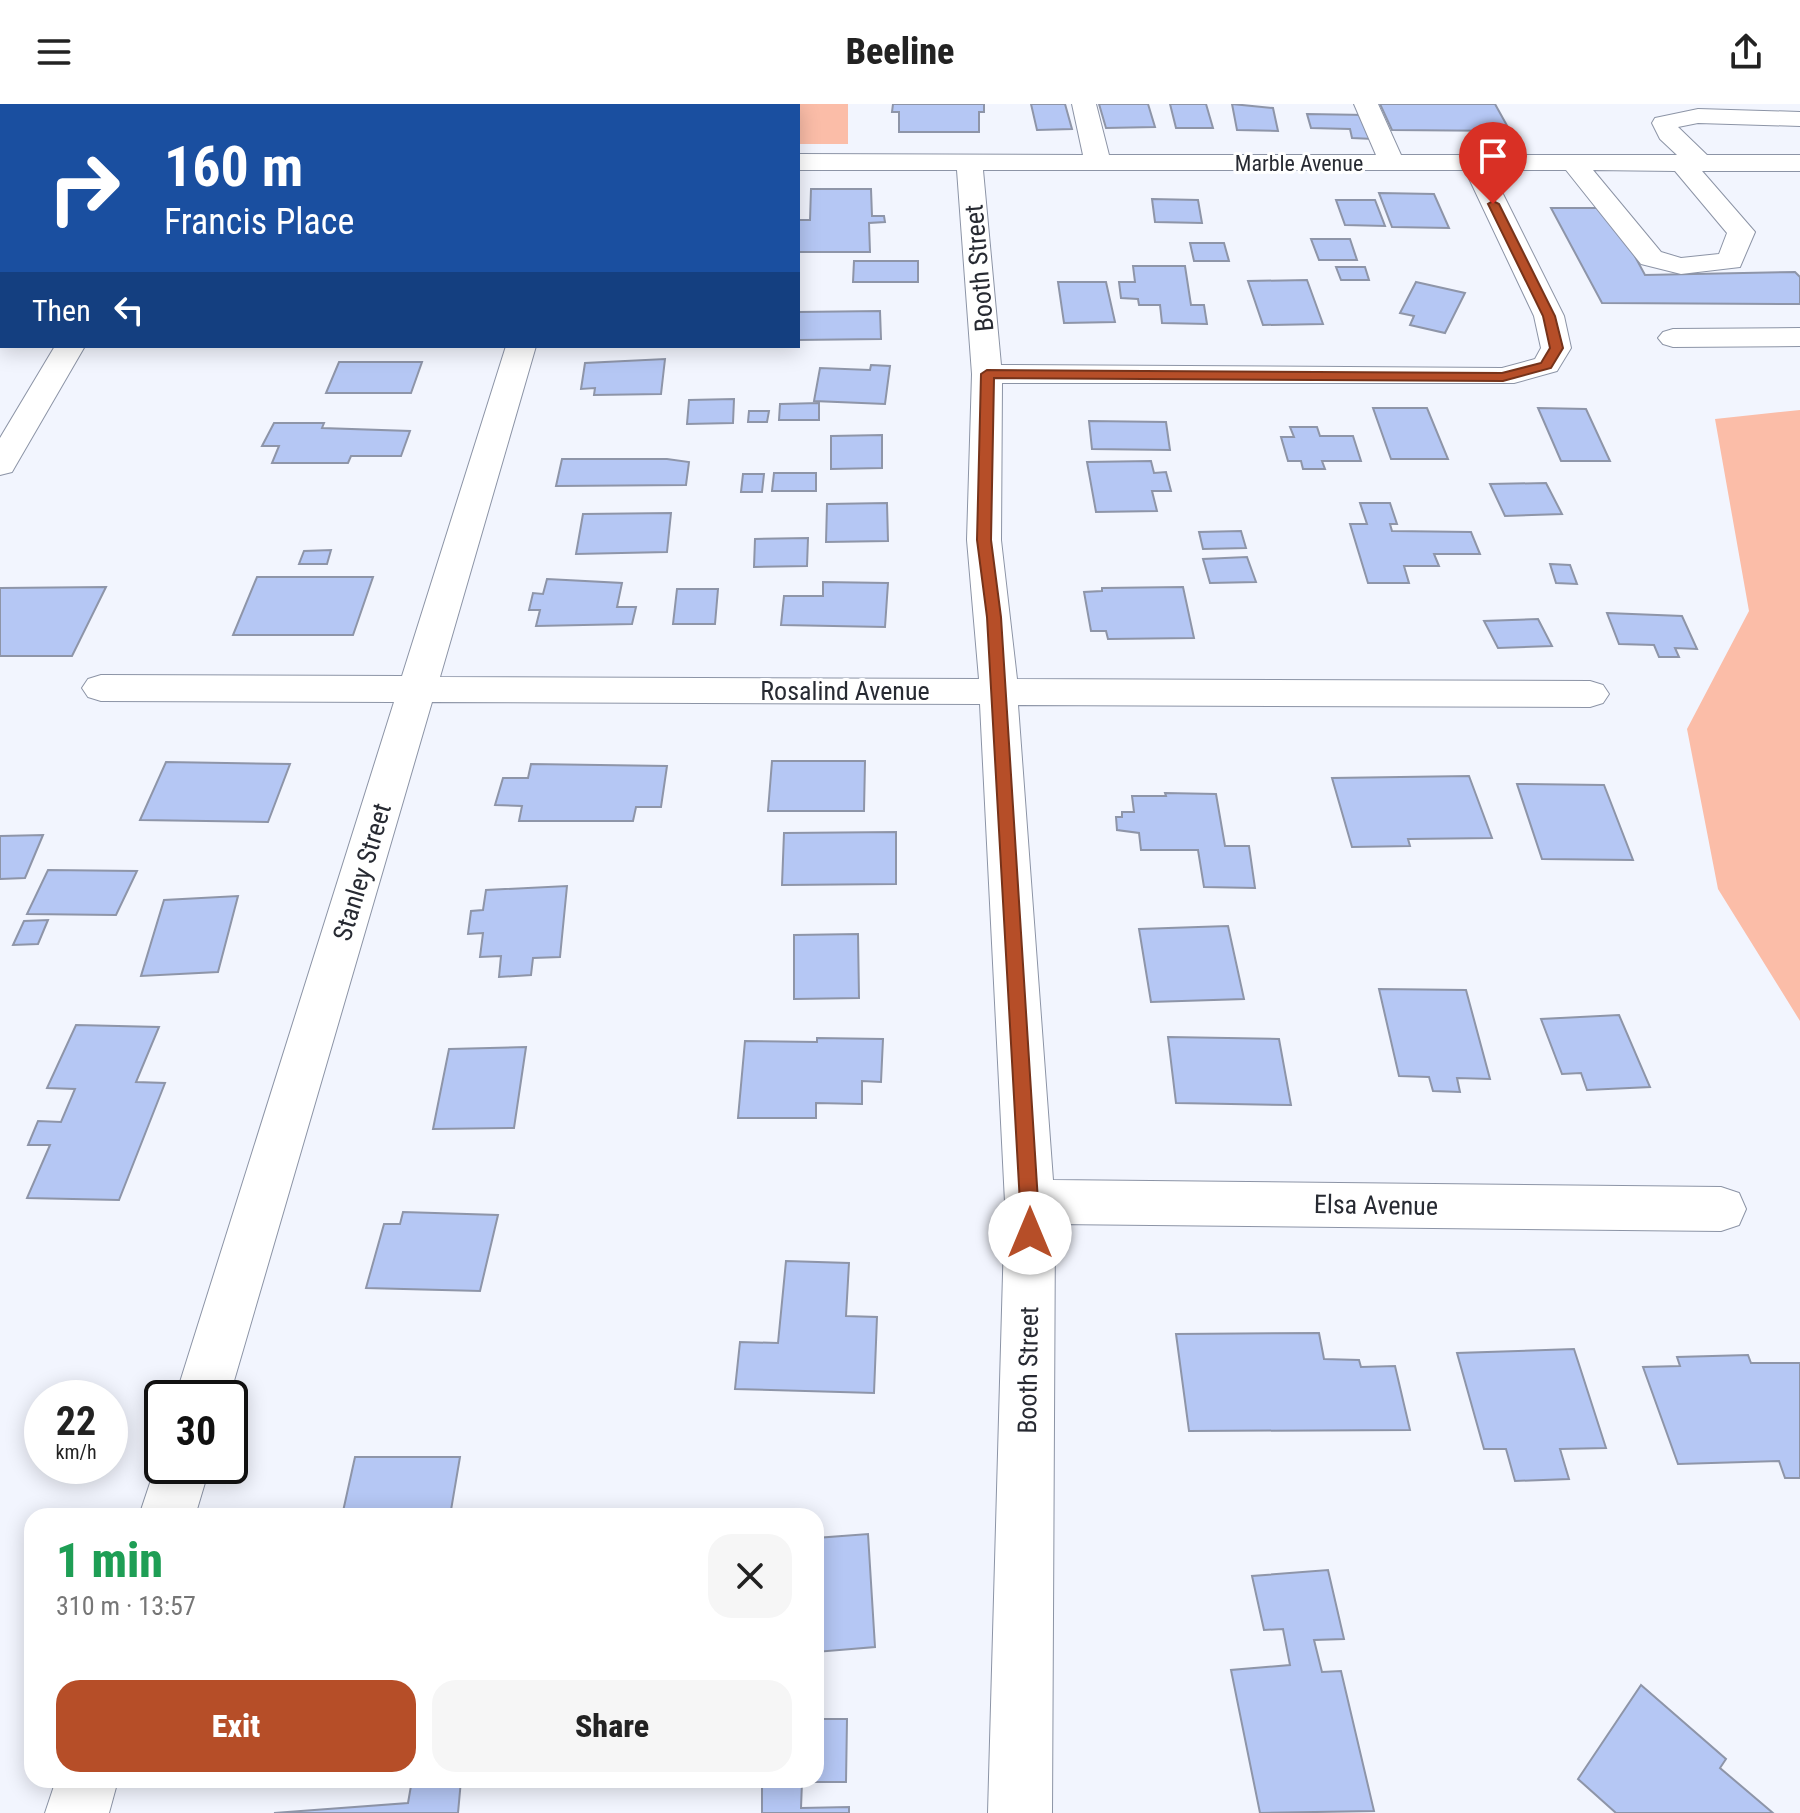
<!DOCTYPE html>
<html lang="en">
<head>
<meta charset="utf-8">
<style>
  body { margin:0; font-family:"Roboto Condensed",sans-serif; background:#f6f6f6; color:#222; height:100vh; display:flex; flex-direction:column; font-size:30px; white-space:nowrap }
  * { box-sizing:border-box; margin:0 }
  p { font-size:26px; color:#767676 }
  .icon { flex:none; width:44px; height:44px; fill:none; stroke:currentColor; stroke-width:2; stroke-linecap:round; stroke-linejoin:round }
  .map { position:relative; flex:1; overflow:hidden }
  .drawer { position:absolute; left:24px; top:1404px; width:800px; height:280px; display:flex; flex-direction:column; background:#fff; border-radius:24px; box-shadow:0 4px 20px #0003 }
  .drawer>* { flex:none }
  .guide { position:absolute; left:0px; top:0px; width:800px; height:244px; box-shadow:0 4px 20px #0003; background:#1a4fa0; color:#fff; overflow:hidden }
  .speed { position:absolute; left:24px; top:1276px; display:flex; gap:16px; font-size:40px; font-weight:700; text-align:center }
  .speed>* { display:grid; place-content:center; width:104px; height:104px; border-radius:50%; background:#fff; box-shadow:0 4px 20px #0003; line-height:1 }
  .speed small { font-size:20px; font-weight:400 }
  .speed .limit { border:4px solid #111; border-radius:12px; background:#fff; color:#111 }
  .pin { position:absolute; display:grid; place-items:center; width:68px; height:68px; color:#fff; margin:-82px -34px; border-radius:50% 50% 50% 0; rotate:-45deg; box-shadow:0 0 8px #0007 }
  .pin .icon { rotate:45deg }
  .me { position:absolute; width:88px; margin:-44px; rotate:0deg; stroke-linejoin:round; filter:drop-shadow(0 0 6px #0008) }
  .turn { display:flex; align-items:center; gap:28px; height:168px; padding:0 32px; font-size:36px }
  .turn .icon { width:104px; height:104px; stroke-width:2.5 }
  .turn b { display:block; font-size:56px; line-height:68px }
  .then { display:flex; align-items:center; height:76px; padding:0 32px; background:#0003; gap:16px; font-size:30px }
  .round { display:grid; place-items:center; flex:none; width:84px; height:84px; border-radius:24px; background:#f6f6f6 }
  .headline { display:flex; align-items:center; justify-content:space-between; height:136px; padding:0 32px }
  h1 { font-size:48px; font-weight:800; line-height:60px; color:#1e9e55 }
  .button { display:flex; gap:16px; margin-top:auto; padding:16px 32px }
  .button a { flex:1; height:92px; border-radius:24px; background:#b64e28; color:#fff; font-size:32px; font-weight:800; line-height:92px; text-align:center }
  .button a+a { background:#f6f6f6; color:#222 }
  header { display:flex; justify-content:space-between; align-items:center; height:104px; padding:0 32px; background:#fff; font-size:36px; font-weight:800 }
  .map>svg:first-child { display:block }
</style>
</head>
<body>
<header><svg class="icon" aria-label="menu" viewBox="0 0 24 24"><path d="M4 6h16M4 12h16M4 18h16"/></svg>Beeline<svg class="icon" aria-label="share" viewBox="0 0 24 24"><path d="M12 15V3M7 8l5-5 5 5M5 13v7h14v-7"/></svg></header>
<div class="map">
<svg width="1800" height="1709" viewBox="0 0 1800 1709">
  <rect width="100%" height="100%" fill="#f2f5fe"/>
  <!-- green -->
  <g fill="#fbbda8">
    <path d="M0,0H848V40H798V2H2L0,40Z"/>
    <path d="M1800,306V917L1718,785L1687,625L1749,507L1715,315Z"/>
  </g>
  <!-- building -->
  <g fill="#b5c7f4" stroke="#8e95a8" stroke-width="2">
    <path d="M893,0H984V8H979V28H899V8H892Z"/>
    <path d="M1031,0H1065L1072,25L1037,26Z"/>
    <path d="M1099,0H1148L1155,23L1106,24Z"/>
    <path d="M1170,0H1206L1213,24H1176Z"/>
    <path d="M1232,0L1273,4L1278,27L1237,26Z"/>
    <path d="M1380,0H1495L1510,27L1392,26Z"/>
    <path d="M1307,10L1366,11L1373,35L1352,34L1350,25L1311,24Z"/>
    <path d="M811,85H871L872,112H884L885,118L869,119L870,148H798V116H810Z"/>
    <path d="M1379,89L1434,90L1449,124L1392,123Z"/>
    <path d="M1152,95L1198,96L1202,119L1155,118Z"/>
    <path d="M1336,96H1375L1385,122L1345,121Z"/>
    <path d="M1551,104H1609L1645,171L1795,168L1800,173V200L1602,199Z"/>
    <path d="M1311,135H1350L1357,156H1319Z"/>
    <path d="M1190,139H1224L1229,157H1194Z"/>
    <path d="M854,157H918V178H853Z"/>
    <path d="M1133,162H1185L1191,201H1204L1207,220L1162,219L1160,201H1139L1138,195L1121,194L1119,178H1135Z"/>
    <path d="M1336,163H1365L1369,176H1341Z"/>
    <path d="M1307,176L1323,220L1263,221L1248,177Z"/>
    <path d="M1058,178H1106L1115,218L1064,219Z"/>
    <path d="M1416,178L1465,189L1445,229L1410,221L1414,212L1400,209Z"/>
    <path d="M880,207L881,235L798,236V208Z"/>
    <path d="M665,255L661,290L594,291L595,284L581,285L585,259Z"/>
    <path d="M339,258H422L411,289H326Z"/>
    <path d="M871,261L890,262L885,300L814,297L820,264L870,266Z"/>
    <path d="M734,295L733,319L687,320L689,296Z"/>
    <path d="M819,299V316H779L780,300Z"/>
    <path d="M1373,304H1427L1448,355H1391Z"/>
    <path d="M1538,304L1586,305L1610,357H1561Z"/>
    <path d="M749,307H769L767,318H748Z"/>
    <path d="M1089,317L1166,318L1170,346L1092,345Z"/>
    <path d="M274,319H324L322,324L410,327L401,352H351L348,359H272L279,342H262Z"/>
    <path d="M1290,323H1317L1320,332H1353L1361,357H1322L1325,365H1303L1301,357H1288L1281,333H1294Z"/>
    <path d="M882,331V364L831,365V332Z"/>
    <path d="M562,355H667L689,358L686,381L556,382Z"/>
    <path d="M1151,357L1154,369L1166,368L1171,387H1152L1157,407L1096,408L1087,358Z"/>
    <path d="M774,369H816V387H772Z"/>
    <path d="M743,370H764L762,388H741Z"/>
    <path d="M1546,379L1562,410L1505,412L1490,380Z"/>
    <path d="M887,399L888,437L826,438L827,400Z"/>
    <path d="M1360,399H1390L1397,420H1390L1392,427L1471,428L1480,450H1434L1439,462H1404L1409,479H1368L1350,420H1367Z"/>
    <path d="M671,409L667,448L576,450L583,410Z"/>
    <path d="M1241,427L1246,444L1203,445L1199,428Z"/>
    <path d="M808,434L807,462L754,463L755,435Z"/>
    <path d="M331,446L327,460H299L304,447Z"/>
    <path d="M1247,453L1256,478L1210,479L1203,455Z"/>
    <path d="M1550,460L1570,461L1577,480L1556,479Z"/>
    <path d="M257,473H373L353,531H233Z"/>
    <path d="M547,475L622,479L617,503H636L632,520L536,522L540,506H529L533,489L543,490Z"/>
    <path d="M823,478L888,479L885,523L781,521L784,492H823Z"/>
    <path d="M106,483L72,552H0V484Z"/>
    <path d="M1183,483L1194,534L1108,535L1106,527H1091L1084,488L1102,487V484Z"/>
    <path d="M677,485H718L715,520H673Z"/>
    <path d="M1607,509L1682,512L1697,545L1675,544L1679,553H1659L1654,541L1619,540Z"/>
    <path d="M1538,515L1552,542L1498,544L1484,517Z"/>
    <path d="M772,657H865L864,707H768Z"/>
    <path d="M166,658L290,660L268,718L140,716Z"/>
    <path d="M531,660L667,662L661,703H636L633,717H519L522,702L495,701L503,674H528Z"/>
    <path d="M1469,672L1492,734L1408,735L1410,742L1352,743L1332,674Z"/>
    <path d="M1517,680L1604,681L1633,756L1542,755Z"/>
    <path d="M1165,689L1216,690L1225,742H1249L1255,784L1204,783L1198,746H1141L1139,729L1117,726L1116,713H1122V708H1134L1132,692H1166Z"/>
    <path d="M896,728V780L782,781L784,729Z"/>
    <path d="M43,731L25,774L0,775V732Z"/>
    <path d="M48,766L137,767L116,811L27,810Z"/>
    <path d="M567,782L560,853L533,854L531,871L499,873L501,852L480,853L483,829L468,830L471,807L483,806L486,786Z"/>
    <path d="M238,792L218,868L141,872L164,796Z"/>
    <path d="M48,816L38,840L13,841L24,817Z"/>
    <path d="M1228,822L1244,895L1151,898L1139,825Z"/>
    <path d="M858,830L859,894L794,895V831Z"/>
    <path d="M1379,885L1466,886L1490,975L1457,974L1460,988L1433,987L1429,973L1399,972Z"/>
    <path d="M1619,911L1650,983L1587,986L1581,969L1562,970L1541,915Z"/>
    <path d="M76,921L159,923L136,978L165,979L119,1096L27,1094L50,1041H28L38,1017L61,1018L75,985L47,984Z"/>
    <path d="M1168,933L1279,935L1291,1001L1176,999Z"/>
    <path d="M817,934L883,935L881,978L862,977V1000L816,999V1014H738L745,937L817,938Z"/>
    <path d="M526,943L514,1024L433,1025L449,945Z"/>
    <path d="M403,1108L498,1111L480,1187L366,1184L384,1120H400Z"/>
    <path d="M786,1157L849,1159L846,1212L877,1213L874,1289L735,1285L740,1238L778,1239Z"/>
    <path d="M1319,1229L1324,1255L1359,1256L1361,1263L1395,1262L1410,1326L1189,1327L1176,1230Z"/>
    <path d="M1574,1245L1606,1344L1560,1345L1569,1375L1515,1377L1506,1345H1484L1457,1249Z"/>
    <path d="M1748,1251L1751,1259H1800V1374H1785L1779,1357L1678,1360L1643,1263L1680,1262L1677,1253Z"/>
    <path d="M355,1353H460L450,1412H342Z"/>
    <path d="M868,1430L875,1543L816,1548V1434Z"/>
    <path d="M1328,1466L1344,1535L1314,1536L1322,1568L1341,1567L1374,1707L1260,1709L1231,1566L1290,1561L1283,1525L1264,1526L1252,1472Z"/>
    <path d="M1641,1581L1726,1655L1720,1664L1773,1709H1616L1578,1675Z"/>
    <path d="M816,1615H847L846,1678H802L801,1704L849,1703V1709H762V1682H740V1676H816Z"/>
    <path d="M412,1676H461L458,1709H274L408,1699Z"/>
  </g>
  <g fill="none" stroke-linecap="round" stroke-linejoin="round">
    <defs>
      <g id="minor">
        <path d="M1072,0H1096L1109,51H1376L1354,0H1378L1401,51H1677L1660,35L1652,19L1655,14L1698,5L1800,8V22L1698,19L1678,23L1707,51H1800V67H1702L1755,128L1740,163L1681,170L1641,160L1566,66H1491L1564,212L1571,244L1557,267L1514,279H1002L1001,436L1017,575L1590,577L1603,581L1609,590L1603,599L1590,603L1018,601L1053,1076L1721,1083L1739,1089L1746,1105L1739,1121L1721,1127L1055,1120L1052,1709H988L1005,1098L980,600L432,598L229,1294H175L394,598L101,597L88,593L82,584L88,575L101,571L402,572L506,242H536L440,573L979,575L967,436L972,270L957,66H798V50L1083,51ZM983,66H1465L1534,212L1541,244L1535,255L1502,264L1001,261ZM1593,66L1675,67L1727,129L1719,150L1681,154L1661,148Z"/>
        <rect x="0" y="49" width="2" height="16"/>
        <rect x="0" y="111" width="2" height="16"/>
        <path d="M1800,224V242L1673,243L1663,240L1658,234L1663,228L1673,225Z"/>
        <path d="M55,242H85L16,361L12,368L0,371V334Z"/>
        <path d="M162,1343V1362H210L195,1412H139Z"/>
        <path d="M56,1676H118L109,1709H45Z"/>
      </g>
    </defs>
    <!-- minor casing -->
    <use href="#minor" stroke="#8c94a6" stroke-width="2"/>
    <!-- minor -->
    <use href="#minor" fill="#fff" fill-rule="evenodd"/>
  </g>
  <!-- route -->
  <path fill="#b64e28" stroke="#76331a" stroke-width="2" d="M1493,97L1499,100L1555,212L1563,244L1551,264L1503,277L994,274L991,436L1001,513L1040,1129L1037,1135L1030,1138L1022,1135L987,513L977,436L981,270L987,266L1502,269L1541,259L1550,244L1543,212L1488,100Z"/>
  <g text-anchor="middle" stroke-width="6" stroke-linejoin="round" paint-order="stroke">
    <!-- far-street labels -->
    <g font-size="22" fill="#272a32" stroke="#fff">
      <text x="1299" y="67">Marble Avenue</text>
    </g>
    <!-- street labels -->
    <g font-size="26" fill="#272a32" stroke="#fff">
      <text transform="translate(979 164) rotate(-95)" y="9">Booth Street</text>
      <text x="845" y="596">Rosalind Avenue</text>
      <text transform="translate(362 768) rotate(-73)" y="9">Stanley Street</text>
      <text transform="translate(1376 1101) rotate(1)" y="9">Elsa Avenue</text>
      <text transform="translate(1028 1266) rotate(-89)" y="9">Booth Street</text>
    </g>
  </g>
</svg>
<div class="speed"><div>22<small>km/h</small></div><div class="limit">30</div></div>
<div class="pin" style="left:1493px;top:100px;background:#d93025"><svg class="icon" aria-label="arrive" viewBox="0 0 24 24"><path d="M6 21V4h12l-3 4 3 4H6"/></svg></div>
<svg class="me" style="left:1030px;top:1129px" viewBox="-20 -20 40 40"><circle r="19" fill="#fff"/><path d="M0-13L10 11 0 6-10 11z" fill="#b64e28"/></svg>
<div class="guide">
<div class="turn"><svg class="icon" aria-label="right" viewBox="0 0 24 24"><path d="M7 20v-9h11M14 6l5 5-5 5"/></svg><div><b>160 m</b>Francis Place</div></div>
<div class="then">Then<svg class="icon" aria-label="left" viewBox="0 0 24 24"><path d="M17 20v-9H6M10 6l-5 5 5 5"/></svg></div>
</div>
<section class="drawer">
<div class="headline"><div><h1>1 min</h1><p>310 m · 13:57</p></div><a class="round"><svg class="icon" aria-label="close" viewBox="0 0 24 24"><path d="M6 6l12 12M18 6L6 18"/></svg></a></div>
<div class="button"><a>Exit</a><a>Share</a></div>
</section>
</div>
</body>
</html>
